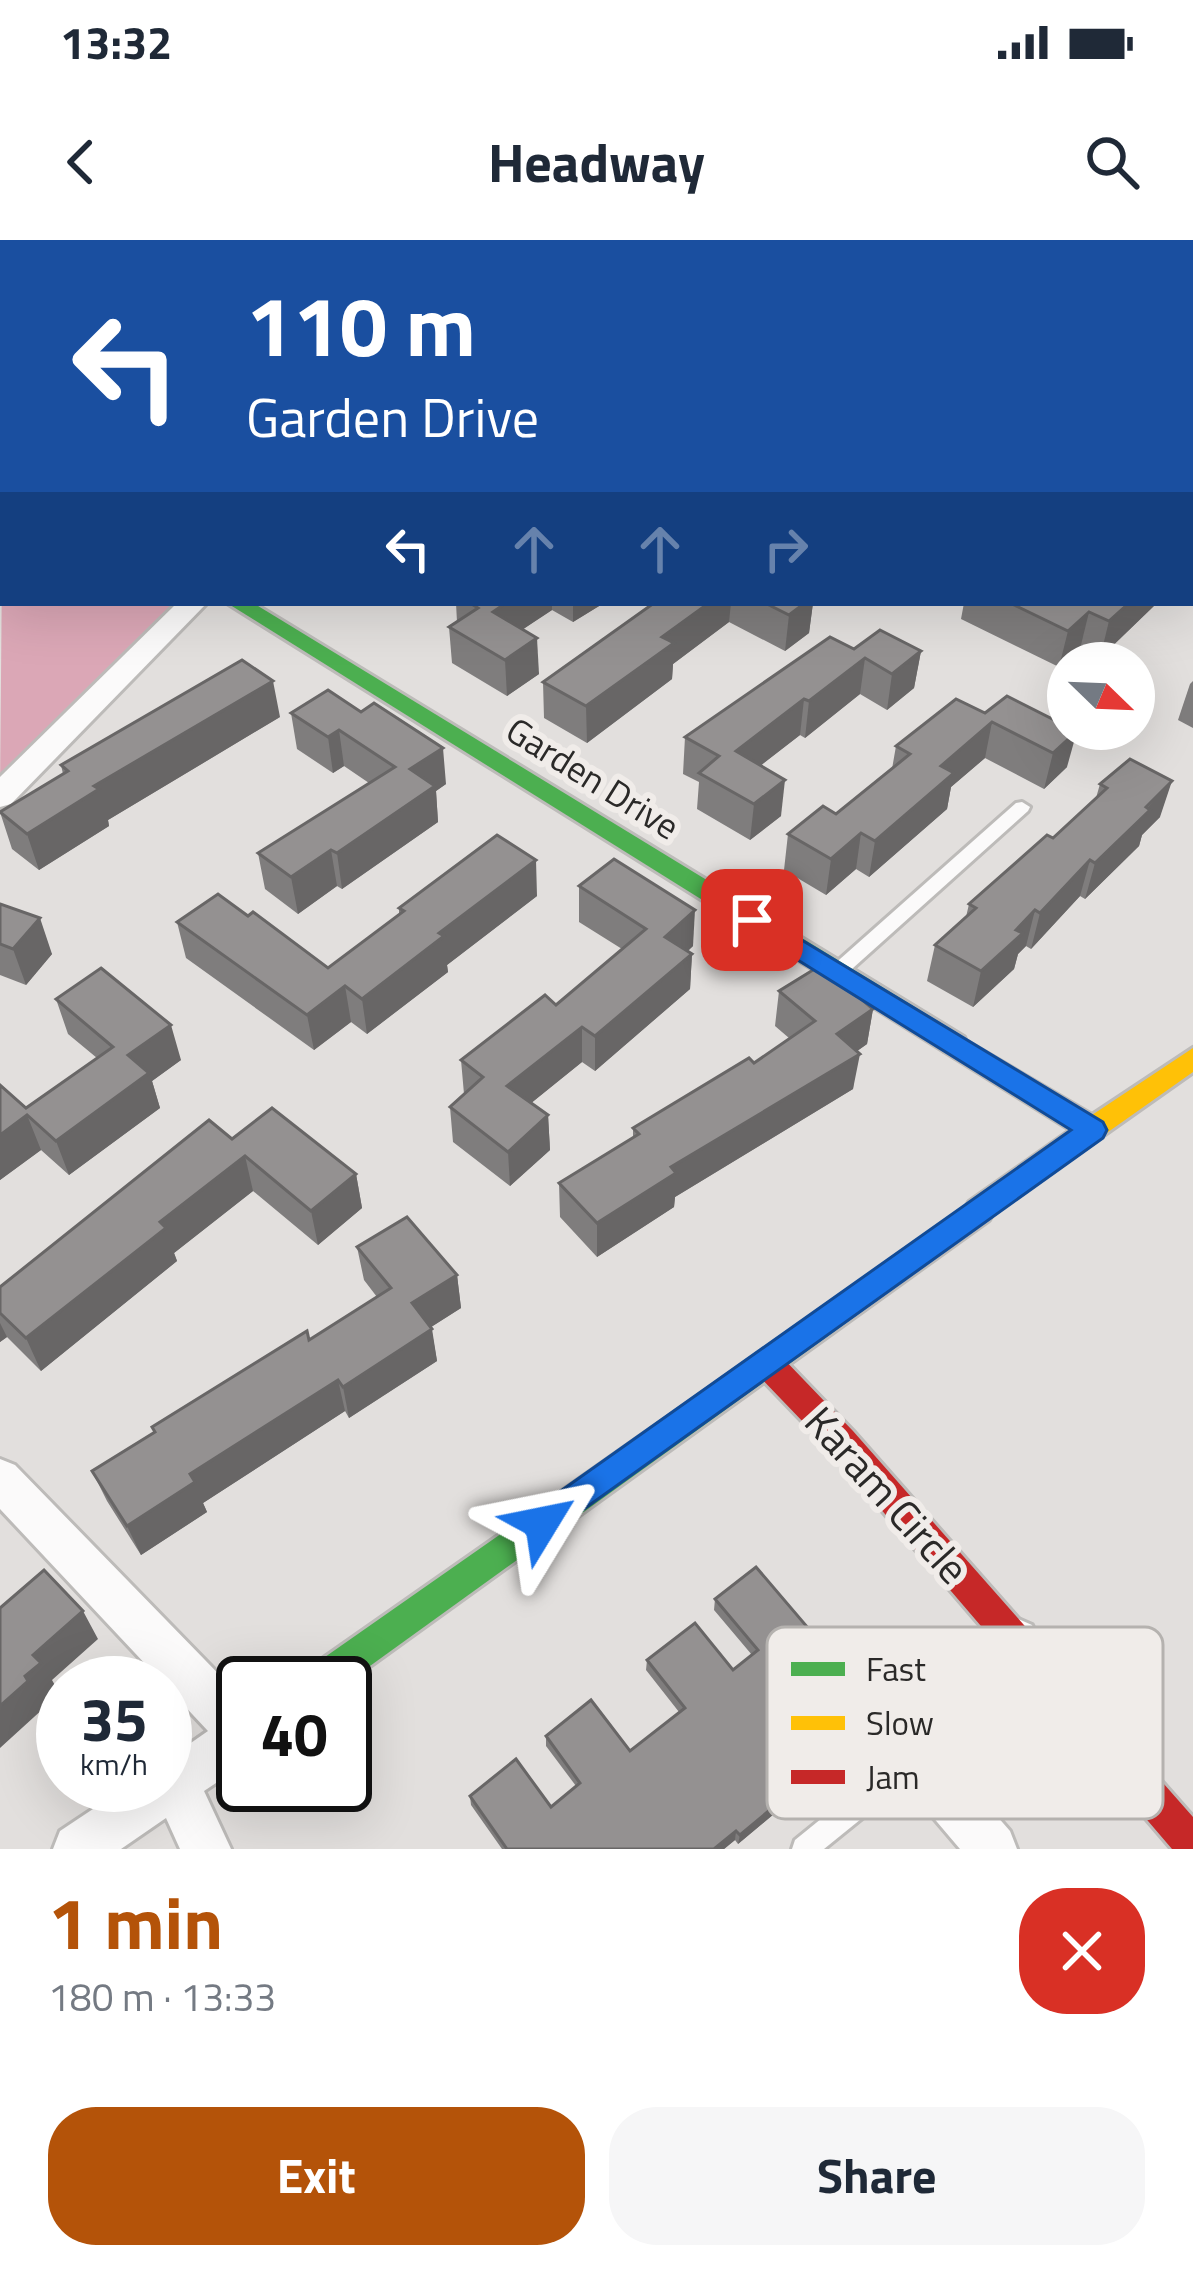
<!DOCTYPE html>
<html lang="en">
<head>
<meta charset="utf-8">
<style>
  body { margin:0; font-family:"Titillium Web",sans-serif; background:#f6f6f7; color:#1f2937; height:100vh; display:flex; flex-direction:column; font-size:45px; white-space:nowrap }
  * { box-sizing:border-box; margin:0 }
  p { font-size:39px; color:#747a83 }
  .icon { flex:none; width:66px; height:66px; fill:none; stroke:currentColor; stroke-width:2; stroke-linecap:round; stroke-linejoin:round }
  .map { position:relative; height:1609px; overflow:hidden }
  .panel { display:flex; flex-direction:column; background:#fff; flex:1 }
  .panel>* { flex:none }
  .hud { position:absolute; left:0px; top:0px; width:1194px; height:366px; box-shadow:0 12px 48px #0002; background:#1a4fa0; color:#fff; overflow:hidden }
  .needle { width:78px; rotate:113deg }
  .tools { position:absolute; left:1047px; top:402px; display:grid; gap:24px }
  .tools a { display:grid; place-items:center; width:108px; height:108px; border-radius:50%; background:#fff; box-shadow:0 12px 48px #0002; font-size:60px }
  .speed { position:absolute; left:36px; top:1416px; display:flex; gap:24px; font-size:60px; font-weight:700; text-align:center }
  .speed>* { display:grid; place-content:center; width:156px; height:156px; border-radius:50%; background:#fff; box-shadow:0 12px 48px #0002; line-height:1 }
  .speed small { font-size:30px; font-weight:400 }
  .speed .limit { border:6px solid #111; border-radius:18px; background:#fff; color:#111 }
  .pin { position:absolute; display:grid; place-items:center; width:102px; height:102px; color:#fff; margin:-51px; border-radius:24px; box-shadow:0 6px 18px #0006 }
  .me { position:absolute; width:132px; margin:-66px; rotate:55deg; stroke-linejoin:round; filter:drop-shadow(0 0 9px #0008) }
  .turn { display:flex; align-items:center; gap:42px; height:252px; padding:0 48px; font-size:54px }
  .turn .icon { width:156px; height:156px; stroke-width:2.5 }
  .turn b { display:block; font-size:84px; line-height:102px }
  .lanes { display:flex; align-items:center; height:114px; padding:0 48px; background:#0003; justify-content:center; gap:60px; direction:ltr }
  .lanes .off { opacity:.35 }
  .round { display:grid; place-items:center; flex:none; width:126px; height:126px; border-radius:48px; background:#f6f6f7 }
  .head { display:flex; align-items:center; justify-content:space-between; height:204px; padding:0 48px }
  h1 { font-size:72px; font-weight:700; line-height:90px; color:#b45309 }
  .button { display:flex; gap:24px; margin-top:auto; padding:24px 48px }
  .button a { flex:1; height:138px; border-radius:48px; background:#b45309; color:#fff; font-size:48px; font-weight:700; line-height:138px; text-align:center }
  .button a+a { background:#f6f6f7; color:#1f2937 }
  .status { display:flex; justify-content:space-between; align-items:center; height:84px; padding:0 60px; background:#fff; direction:ltr }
  .status svg { height:33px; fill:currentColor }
  header { display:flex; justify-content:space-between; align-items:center; height:156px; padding:0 48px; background:#fff; font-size:54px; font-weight:700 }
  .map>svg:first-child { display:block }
</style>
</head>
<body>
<div class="status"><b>13:32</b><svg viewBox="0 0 49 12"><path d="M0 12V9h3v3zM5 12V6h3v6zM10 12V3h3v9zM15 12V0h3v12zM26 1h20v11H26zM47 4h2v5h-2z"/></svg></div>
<header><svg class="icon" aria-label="back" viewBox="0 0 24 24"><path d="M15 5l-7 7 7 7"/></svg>Headway<svg class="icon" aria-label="search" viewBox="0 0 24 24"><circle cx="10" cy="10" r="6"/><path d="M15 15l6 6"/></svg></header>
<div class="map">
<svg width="1193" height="1609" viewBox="0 0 1193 1609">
  <rect width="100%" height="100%" fill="#e2dfdd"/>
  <!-- forest -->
  <path fill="#dba7b6" d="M3,210V363H184L0,553Z"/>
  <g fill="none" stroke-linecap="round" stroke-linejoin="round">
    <defs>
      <g id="lane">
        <path d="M1022,562L1030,567L1028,571L843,737H831L828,732L831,727L1016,563Z"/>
        <path d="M915,1507L924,1510L927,1519L924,1528L824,1609H792L795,1600L906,1510Z"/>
      </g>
      <g id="street">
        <path d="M239,0H261L262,3H240Z"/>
        <path d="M575,0H603L605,3H577Z"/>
        <path d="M0,104H3L0,119Z"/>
        <rect x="1191" y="251" width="2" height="17"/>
        <path d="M177,363H207L11,564L0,567V537Z"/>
        <path d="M0,1219L15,1225L243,1459V1525L204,1551L231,1609H180L166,1578L121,1609H53L60,1591L129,1545H165V1521L208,1491L0,1269Z"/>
        <path d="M1016,1378L1032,1385L1039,1401L1032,1417L947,1519L1010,1591L1017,1609H960L898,1536L891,1519L898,1502L1000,1385Z"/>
      </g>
      <g id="fast">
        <path d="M227,363H253L964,797L967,804L964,811H944Z"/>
        <path d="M979,959L989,962L994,971L989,980L345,1444L299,1443L305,1431Z"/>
      </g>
      <path id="slow" d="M954,794L1092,875L1193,808V832L979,983L969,980L964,971L969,962L1071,890L944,811L941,804L944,797Z"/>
      <path id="jam" d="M768,1110L779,1114L853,1191L1193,1577V1609H1172L831,1211L757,1134L752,1124L757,1114Z"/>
    </defs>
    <!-- lane casing -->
    <use href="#lane" stroke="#bdbbb9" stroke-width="6"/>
    <!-- street casing -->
    <use href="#street" stroke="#bdbbb9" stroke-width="6"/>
    <!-- fast casing -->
    <use href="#fast" stroke="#bdbbb9" stroke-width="6"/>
    <!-- slow casing -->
    <use href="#slow" stroke="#bdbbb9" stroke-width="6"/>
    <!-- jam casing -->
    <use href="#jam" stroke="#bdbbb9" stroke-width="6"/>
    <!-- lane -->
    <use href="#lane" fill="#fbfafa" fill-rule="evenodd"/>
    <!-- street -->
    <use href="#street" fill="#fbfafa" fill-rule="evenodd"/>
    <!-- fast -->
    <use href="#fast" fill="#4caf50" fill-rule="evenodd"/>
    <!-- slow -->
    <use href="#slow" fill="#ffc107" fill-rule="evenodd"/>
    <!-- jam -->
    <use href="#jam" fill="#c62828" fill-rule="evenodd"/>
  </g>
  <!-- wall -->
  <g fill="#7f7d7d">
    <path d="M668,0H778V3H675Z"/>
    <path d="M894,0H1031L1029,3H901Z"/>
    <path d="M1058,0H1193V38L1191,37V3H1054Z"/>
    <path d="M1191,160H1193V227L1191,226Z"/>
    <path d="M456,363H604L573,382L552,370L523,389L539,434L507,456L452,423L449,387L457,382Z"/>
    <path d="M654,363H813L809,393L785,411L729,382L673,424L672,439L587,503L544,478L543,442Z"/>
    <path d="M964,363H1157L1100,418L1080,409L1059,427L961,379Z"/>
    <path d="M854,409L921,411L914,448L887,470L860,454L805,498L800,495L761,525L781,576L750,600L697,569L699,542L683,534L685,497Z"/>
    <path d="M1193,441V488L1178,480L1190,444Z"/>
    <path d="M328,450L446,544L436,551L438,582L342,649L337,646L298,674L265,649L258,613L369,543L344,526L333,533L297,509L291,473Z"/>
    <path d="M1007,456L1067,527L1044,549L985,518L951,547L947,569L869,637L856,629L826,655L784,630L788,594L836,574L892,529L896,506L985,473Z"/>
    <path d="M280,477L108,580L109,586L39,630L12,609L0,572L63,534L61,525Z"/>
    <path d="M1100,544L1160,577L1142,595L1139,606L1085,659L1080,656L1031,709L1026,706L1018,714L1014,729L973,767L927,741L935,705L966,677L969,664L1053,598L1096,558Z"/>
    <path d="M579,646L693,706L688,711L692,714L690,749L595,831L582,822L531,863L548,875L550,910L510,946L453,902L450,867L464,854L461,820L556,765L622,709L579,682Z"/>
    <path d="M537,656L447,725L448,732L367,794L351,782L314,810L186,718L177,682L328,728L399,675V668Z"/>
    <path d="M0,664L52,714L26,745L0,735Z"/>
    <path d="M779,751L873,769L867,804L857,811L853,849L675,957L674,967L597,1017L560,977L559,943L633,898V888L754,823L789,798L775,786Z"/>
    <path d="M56,759L181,820L152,841L160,868L69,935L41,910L0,940V845L26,868L97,818L68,794Z"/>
    <path d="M232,899L356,934L362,968L318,1005L253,951L174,1013L177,1021L41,1131L7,1097L0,1102V1047Z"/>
    <path d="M357,1007L457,1035L461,1068L431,1087L437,1121L349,1178L345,1171L203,1263L207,1272L141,1315L107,1261L92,1231L154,1193L152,1187L310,1100L377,1057L364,1040Z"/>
    <path d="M715,1359L875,1480L839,1510L837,1521L738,1604L735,1600L724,1609H502L471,1565L470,1556L551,1567L576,1546L546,1506V1496L630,1511L679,1472L646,1430L647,1420L733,1430L752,1415L714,1370Z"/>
  </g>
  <!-- shaded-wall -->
  <g fill="#686666">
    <path d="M760,0H778V3H758Z"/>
    <path d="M966,0H982L981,3H965Z"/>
    <path d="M1003,0H1031L1029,3H1002Z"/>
    <path d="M1193,69V124L1191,126V71Z"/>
    <path d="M1193,303V329L1191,331V305Z"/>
    <path d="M506,363H552V370L495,408L493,372Z"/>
    <path d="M573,363H604L573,382Z"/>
    <path d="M709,363H731L729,382L673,424L672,439L587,503L586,466L662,397Z"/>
    <path d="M805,363H813L809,393L785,411L789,375Z"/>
    <path d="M1129,363H1157L1100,418L1109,381Z"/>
    <path d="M1089,372L1080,409L1059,427L1068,391Z"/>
    <path d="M537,398L539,434L507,456L505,420Z"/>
    <path d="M921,411L914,448L887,470L892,434Z"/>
    <path d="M865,418L860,454L805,498L809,461Z"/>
    <path d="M273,441L280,477L108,580L109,586L39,630L27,594L94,546Z"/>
    <path d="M804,459L800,495L733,547L736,511Z"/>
    <path d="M992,482L985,518L951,547L947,569L869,637L875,601L941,526Z"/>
    <path d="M339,490L344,526L333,533L328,497Z"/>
    <path d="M1077,491L1067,527L1044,549L1053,513Z"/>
    <path d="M443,508L446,544L436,551L438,582L342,649L337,613L410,529Z"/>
    <path d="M785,540L781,576L750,600L754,564Z"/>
    <path d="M1172,541L1160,577L1142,595L1139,606L1085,659L1095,623Z"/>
    <path d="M861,593L856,629L826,655L831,619Z"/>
    <path d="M331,610L337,646L298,674L291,637Z"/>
    <path d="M536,620L537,656L447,725L448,732L367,794L362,759L439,693Z"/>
    <path d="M1090,620L1080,656L1031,709L1040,673Z"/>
    <path d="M695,670L693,706L663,732L665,697Z"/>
    <path d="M1035,670L1026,706L1018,714L1014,729L973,767L981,731L1016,690Z"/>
    <path d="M40,678L52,714L26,745L13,709Z"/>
    <path d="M692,714L690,749L595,831V796Z"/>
    <path d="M345,746L351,782L314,810L307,775Z"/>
    <path d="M873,769L867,804L832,829L837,794Z"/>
    <path d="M171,785L181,820L152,841L160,868L69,935L56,901L128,815Z"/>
    <path d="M582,787V822L509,881L507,846Z"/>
    <path d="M860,814L853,849L675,957L674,967L597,1017V983L671,927Z"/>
    <path d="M27,875L41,910L0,940V895Z"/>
    <path d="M548,875L550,910L510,946L508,912Z"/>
    <path d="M245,916L253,951L174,1013L177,1021L41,1131L26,1098L160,982Z"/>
    <path d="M356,934L362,968L318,1005L311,971Z"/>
    <path d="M457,1035L461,1068L417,1096L412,1063Z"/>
    <path d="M0,1083L7,1097L0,1102Z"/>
    <path d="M432,1089L437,1121L349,1178L343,1147Z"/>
    <path d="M338,1140L345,1171L203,1263L207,1272L141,1315L127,1286L190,1234Z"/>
    <path d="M83,1371L98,1399L52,1440L57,1449L43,1462L45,1467L0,1508V1466L25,1436L33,1415Z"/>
    <path d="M878,1470L875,1480L832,1515L835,1505Z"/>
    <path d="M840,1511L837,1521L738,1604L740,1595Z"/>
    <path d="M736,1591L735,1600L724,1609H714Z"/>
  </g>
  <!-- building -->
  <g fill="#949191" stroke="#686666" stroke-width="3">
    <path d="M597,0H612L620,3H592Z"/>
    <path d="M805,0H864L872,3H800Z"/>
    <path d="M1058,0H1109L1104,3H1054Z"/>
    <path d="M1191,71L1193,72V96L1191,98Z"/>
    <path d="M1191,160H1193V187L1191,186Z"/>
    <path d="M1191,262L1193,263V303L1191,305Z"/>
    <path d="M470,363H506L493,372L537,398L505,420L449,387L478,368Z"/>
    <path d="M654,363H709L662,397L674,403L586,466L543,442Z"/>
    <path d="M765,363H805L789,375Z"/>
    <path d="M1010,363H1129L1109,381L1089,372L1068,391Z"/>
    <path d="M880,390L921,411L892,434L865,418L809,461L804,459L736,511L785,540L754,564L699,533L719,516L685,497L830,397L854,409Z"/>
    <path d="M242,420L273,441L94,546L99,549L27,594L0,572L68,531L61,525Z"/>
    <path d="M328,450L361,472L374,463L443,508L410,529L435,546L337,613L331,610L291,637L258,613L395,527L339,490L328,497L291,473Z"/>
    <path d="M1007,456L1068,487V489L1077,491L1053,513L992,482L941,526L954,533L875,601L861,593L831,619L788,594L823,566L836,574L910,514L896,506L956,459L985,473Z"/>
    <path d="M1130,519L1172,541L1146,567L1150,570L1095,623L1090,620L1040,673L1035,670L1016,690L1023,693L981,731L935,705L976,668L969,664L1047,595L1053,598L1107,548L1100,544Z"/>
    <path d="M497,595L536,620L439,693L444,696L362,759L345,746L307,775L177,682L218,654L248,676L253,672L328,728L404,671L399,668Z"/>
    <path d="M614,619L695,670L665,697L692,714L595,796L582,787L507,846L548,875L508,912L450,867L483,837L461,820L545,755L556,765L646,689L579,646Z"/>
    <path d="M0,664L40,678L13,709L0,704Z"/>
    <path d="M821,725L873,769L837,794L860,814L671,927L676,933L597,983L559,943L639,894L633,888L749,818L754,823L815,781L779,751Z"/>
    <path d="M101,728L171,785L128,815L149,833L56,901L27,875L0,895V845L26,868L113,807L56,759Z"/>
    <path d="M272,868L356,934L311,971L245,916L160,982L166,988L26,1098L0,1073V1047L209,880L232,899Z"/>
    <path d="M407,977L457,1035L412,1063L432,1089L343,1147L338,1140L190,1234L195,1242L127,1286L92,1231L155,1192L152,1187L307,1091L309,1100L391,1048L357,1007Z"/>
    <path d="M756,1327L878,1470L835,1505L840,1511L740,1595L736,1591L714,1609H507L470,1556L516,1519L551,1567L580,1543L546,1496L591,1460L630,1511L685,1468L647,1420L695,1383L733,1430L758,1410L715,1359Z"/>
    <path d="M44,1330L83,1371L33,1415L41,1423L25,1436L28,1441L0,1466V1368Z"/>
  </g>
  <!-- route -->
  <path fill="#1a73e8" stroke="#114b97" stroke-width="3" d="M752,670L1103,882L1107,890L1103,898L542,1299L531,1295L526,1283L531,1272L1071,890L743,686L739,680Z"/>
  <g text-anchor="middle" stroke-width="12" stroke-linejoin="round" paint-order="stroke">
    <!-- street labels -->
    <g font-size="36" fill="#2a2928" stroke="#f0ece9">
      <text transform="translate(593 538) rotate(32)" y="13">Garden Drive</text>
    </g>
    <!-- near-street labels -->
    <g font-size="42" fill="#2a2928" stroke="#f0ece9">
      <text transform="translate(887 1255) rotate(48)" y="15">Karam Circle</text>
    </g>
  </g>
  <!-- legend -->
  <rect x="767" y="1387" width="396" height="192" rx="18" fill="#f0ece9" stroke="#b5b2af" stroke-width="3"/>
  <rect x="791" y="1422" width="54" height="14" fill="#4caf50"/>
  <rect x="791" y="1476" width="54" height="14" fill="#ffc107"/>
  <rect x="791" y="1530" width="54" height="14" fill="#c62828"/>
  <g font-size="33" fill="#2a2928">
    <text x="866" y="1441">Fast</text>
    <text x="866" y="1495">Slow</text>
    <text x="866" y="1549">Jam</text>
  </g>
</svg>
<div class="tools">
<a><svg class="needle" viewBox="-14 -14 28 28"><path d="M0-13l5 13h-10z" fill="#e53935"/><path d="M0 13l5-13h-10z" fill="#747a83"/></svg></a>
</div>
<div class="speed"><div>35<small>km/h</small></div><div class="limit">40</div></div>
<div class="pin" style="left:752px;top:680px;background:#d93025"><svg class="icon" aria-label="arrive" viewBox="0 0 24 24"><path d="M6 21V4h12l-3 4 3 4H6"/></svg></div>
<svg class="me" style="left:542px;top:1283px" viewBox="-20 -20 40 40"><path d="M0-17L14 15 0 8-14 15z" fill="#1a73e8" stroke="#fff" stroke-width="4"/></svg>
<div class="hud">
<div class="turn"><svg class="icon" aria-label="left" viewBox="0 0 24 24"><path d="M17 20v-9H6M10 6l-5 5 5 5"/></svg><div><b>110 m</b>Garden Drive</div></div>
<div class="lanes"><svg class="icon" aria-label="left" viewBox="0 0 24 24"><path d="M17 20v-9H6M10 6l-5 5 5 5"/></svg><svg class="icon off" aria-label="ahead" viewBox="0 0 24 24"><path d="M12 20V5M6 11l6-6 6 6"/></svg><svg class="icon off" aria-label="ahead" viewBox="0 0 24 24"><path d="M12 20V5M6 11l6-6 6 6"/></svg><svg class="icon off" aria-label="right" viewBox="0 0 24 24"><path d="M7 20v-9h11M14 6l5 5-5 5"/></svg></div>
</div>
</div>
<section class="panel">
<div class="head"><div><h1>1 min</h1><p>180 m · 13:33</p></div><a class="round" style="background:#d93025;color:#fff"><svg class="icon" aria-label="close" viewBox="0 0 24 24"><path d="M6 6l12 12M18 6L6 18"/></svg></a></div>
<div class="button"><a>Exit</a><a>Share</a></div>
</section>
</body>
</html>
